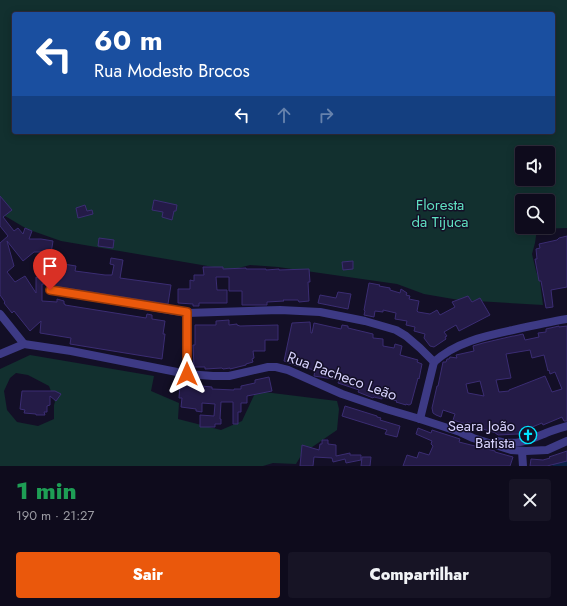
<!DOCTYPE html>
<html lang="pt">
<head>
<meta charset="utf-8">
<style>
  body { margin:0; font-family:Jost,sans-serif; background:#171425; color:#f1f3f6; height:100vh; display:flex; flex-direction:column; font-size:15px; white-space:nowrap }
  * { box-sizing:border-box; margin:0 }
  p { font-size:13px; color:#9b9ba3 }
  .icon { flex:none; width:22px; height:22px; fill:none; stroke:currentColor; stroke-width:2; stroke-linecap:round; stroke-linejoin:round }
  .map { position:relative; height:466px; overflow:hidden }
  .panel { display:flex; flex-direction:column; background:#0e0b1c; flex:1 }
  .panel>* { flex:none }
  .guide { position:absolute; left:12px; top:12px; width:543px; height:122px; border-radius:4px; box-shadow:0 2px 10px #0003,0 0 0 1px #2e2b3b; background:#1a4fa0; color:#fff; overflow:hidden }
  .fabs { position:absolute; left:515px; top:146px; display:grid; gap:8px }
  .fabs a { display:grid; place-items:center; width:40px; height:40px; border-radius:4px; background:#0e0b1c; box-shadow:0 2px 10px #0003,0 0 0 1px #2e2b3b; font-size:20px }
  .pin { position:absolute; display:grid; place-items:center; width:34px; height:34px; color:#fff; margin:-41px -17px; border-radius:50% 50% 50% 0; rotate:-45deg; box-shadow:0 0 4px #0007 }
  .pin .icon { rotate:45deg }
  .me { position:absolute; width:44px; margin:-22px; rotate:0deg; stroke-linejoin:round; filter:drop-shadow(0 0 3px #0008) }
  .turn { display:flex; align-items:center; gap:14px; height:84px; padding:0 16px; font-size:18px }
  .turn .icon { width:52px; height:52px; stroke-width:2.5 }
  .turn b { display:block; font-size:28px; line-height:34px }
  .lanes { display:flex; align-items:center; height:38px; padding:0 16px; background:#0003; justify-content:center; gap:20px; direction:ltr }
  .lanes .off { opacity:.35 }
  .round { display:grid; place-items:center; flex:none; width:42px; height:42px; border-radius:4px; background:#171425 }
  .summary { display:flex; align-items:center; justify-content:space-between; height:68px; padding:0 16px }
  h1 { font-size:24px; font-weight:800; line-height:30px; color:#1e9e55 }
  .button { display:flex; gap:8px; margin-top:auto; padding:8px 16px }
  .button a { flex:1; height:46px; border-radius:4px; background:#ea580c; color:#fff; font-size:16px; font-weight:800; line-height:46px; text-align:center }
  .button a+a { background:#171425; color:#f1f3f6 }
  .map>svg:first-child { display:block }
</style>
</head>
<body>
<div class="map">
<svg width="567" height="466" viewBox="0 0 567 466">
  <rect width="100%" height="100%" fill="#130f26"/>
  <!-- green -->
  <g fill="#12302f" fill-rule="evenodd">
    <path d="M0,0H567V228L537,229L535,243L532,254L536,271L540,282L543,305L459,300L424,294L397,284L278,267L250,265L231,270L61,241L27,229L0,213ZM14,14H553V132H14ZM522,153H548V179H522ZM522,201H548V227H522Z"/>
    <path d="M30,355L154,376L151,391L179,403L178,419L221,430L242,421L256,391L337,401L339,409L337,430L302,454L296,464L273,463L263,466H0V369ZM16,373L28,375L49,386L55,402L54,405V419L38,426L17,422L7,410L4,391L10,378Z"/>
  </g>
  <g fill="none" stroke-linecap="round" stroke-linejoin="round">
    <!-- river -->
    <path stroke="#0c2248" stroke-width="13" d="M559,466L567,464"/>
  </g>
  <!-- building -->
  <g fill="#241b47" stroke="#3b2d73" fill-rule="evenodd">
    <path d="M0,196L12,210L3,217L14,231L18,228L23,234L25,228L32,231L29,239H41L53,241L49,266L40,265L42,252H34L23,261L7,241L14,266L7,272L15,282L25,276L36,293V277L45,279L44,284H42V301L57,302V299L64,301V304H65V305L146,318L147,314L152,315V319L165,321L163,334H165L162,359L70,344L71,338L40,333L41,321L30,331L14,311L12,313L4,303L5,302L0,295V243L8,236L0,226Z"/>
    <path d="M154,200L177,205L176,211H174L172,220L162,217L163,212L152,210Z"/>
    <path d="M85,205L87,211L92,210L93,214L78,218L76,208Z"/>
    <path d="M567,236V287L551,290L553,307L546,308L541,281H539L535,259H537L536,249L540,248L539,244L557,240L559,238Z"/>
    <path d="M99,238L114,240L113,248L98,246Z"/>
    <path d="M111,258L123,260L120,278L171,285L168,304L47,285L51,262L76,266L75,271L105,275H112L114,265L110,264Z"/>
    <path d="M353,261V269L343,270L342,262Z"/>
    <path d="M203,267H223V269L246,268V269H266V270L279,269V270L309,269L310,282H308L309,301L299,302L298,300H283L284,301L267,302V305H242V291H229V277H216L217,290H227V303H199V306H193V304L178,303V289H190V280L194,281V275H204Z"/>
    <path d="M369,283L380,285L379,286L390,288V290L400,293L401,289L407,293L406,295L410,296L409,299L419,301L417,311L418,312L430,314L437,310L440,315L455,307L452,302L468,296L472,302L480,298L490,315L459,331L456,325L444,332L447,336L445,337L446,339L434,347L430,346L424,338L425,334L414,331L415,327L406,325L407,321L395,319L396,313L383,310V312L375,311L374,317L364,315L365,311L364,310Z"/>
    <path d="M338,292L351,294L348,309L318,303L320,295L336,298Z"/>
    <path d="M229,320V325L237,324V325L240,326L278,325V340H265V351H253L254,358L252,359L253,362L246,364V365L230,369V368L223,369L222,368L205,369V367H194L193,345H195V325H216V321Z"/>
    <path d="M310,322L311,333H312L314,323L341,329L342,325L348,326V328L373,334V338L383,339V346L394,348L395,344L402,346L400,355L418,360L417,362L422,364L419,379L418,378L411,404L409,405L406,404V405L396,402L397,401L382,397V399L374,397L373,398L358,392L359,390L338,383L339,380L314,376L315,370L297,366L284,361L292,323Z"/>
    <path d="M559,326V327L567,326V421H564L562,417L543,425L542,423L525,430L526,433L518,434L498,435L497,434H496V433L483,429L484,428L467,422L466,424L453,420L455,414L443,410L441,417L436,415L433,413L432,408L437,386H438L443,362H446L447,359H449L450,357L457,358L456,355L474,351L473,346L483,343L513,336H514L523,334L525,340L539,337L538,333L546,332V329ZM530,350L532,358L544,355L548,371L549,370L550,374L555,372L562,389L552,392L545,376L509,390V391L499,392L496,380L511,378L506,354ZM480,381L484,396L468,393L466,384Z"/>
    <path d="M269,377L272,391L247,396V403H241V412H238V424H233V402H221L220,419H221V424H215V427H200V415L214,416L215,404L202,403V412L196,411V409L181,407L182,398H179L180,384L212,387V389L234,390V389H241V386L255,383V380Z"/>
    <path d="M22,391H55L61,394L56,401L50,396V405L47,406V412H44L45,415H36V414L24,413L25,410L20,409Z"/>
    <path d="M345,406L377,416V417L381,418L380,420L400,426L397,437L385,434L387,430L342,416Z"/>
    <path d="M418,428L431,433L432,430L460,439L459,442L495,451V452L513,457L510,466H403L407,455L417,458L419,452L429,455L433,446L431,444L432,441L416,434Z"/>
    <path d="M322,440H328V444L336,445V456L350,453V455H361V460L346,463L345,459L333,462L332,458L314,457L313,466H300L302,445L319,450L320,444H322Z"/>
    <path d="M567,451V461L547,466H530L531,459L543,460L550,458L549,457Z"/>
    <path d="M362,457H371L370,466H361Z"/>
  </g>
  <g fill="none" stroke-linecap="round" stroke-linejoin="round">
    <!-- street -->
    <g stroke="#3d3a85" stroke-width="8">
      <path d="M50,290L187,313L280,310L320,312L365,321L396,330L406,336L420,348L434,362"/>
      <path d="M0,314L24,344"/>
      <path d="M0,354L24,344L71,351L187,374L213,376H229L268,367H276L288,370L342,394L386,409L420,419L460,432L473,438L511,450L526,451L547,450L567,441"/>
      <path d="M434,362C456,342 485,336 513,330C531,326 549,322 567,319"/>
      <path d="M187,374V313"/>
      <path d="M420,419L434,362"/>
      <path d="M498,441C517,446 529,440 546,433C553,430 560,428 567,426"/>
      <path d="M522,451L523,466"/>
    </g>
  </g>
  <g fill="none" stroke-linecap="round" stroke-linejoin="round">
    <defs>
      <path id="route" d="M50,290L187,312V374"/>
    </defs>
    <!-- route casing -->
    <use href="#route" stroke="#983908" stroke-width="10"/>
    <!-- route -->
    <use href="#route" stroke="#ea580c" stroke-width="7"/>
  </g>
  <!-- icons -->
  <defs>
    <symbol id="church-ring" viewBox="-11 -11 22 22"><circle r="9.5" fill="#130f26" stroke="#00e5ff" stroke-width="1.5"/><path d="M-1.2-6h2.4v3.5h3.3v2.4h-3.3V6h-2.4V-.1h-3.3v-2.4h3.3Z" fill="#00e5ff"/></symbol>
  </defs>
  <g fill-rule="evenodd">
    <use href="#church-ring" x="518" y="425" width="20" height="20"/>
  </g>
  <g text-anchor="middle" stroke-width="3" stroke-linejoin="round" paint-order="stroke">
    <!-- park labels -->
    <g font-size="15" fill="#5fe0c0" stroke="#130f26">
      <text x="440" y="210">Floresta<tspan x="440" dy="17">da Tijuca</tspan></text>
    </g>
    <!-- street labels -->
    <g font-size="15" fill="#d9d4ff" stroke="#130f26">
      <text transform="translate(342 376) rotate(20)" y="5">Rua Pacheco Leão</text>
    </g>
    <!-- poi labels -->
    <g font-size="15" fill="#d9d4ff" stroke="#130f26" text-anchor="end">
      <text x="515" y="431">Seara João<tspan x="515" dy="17">Batista</tspan></text>
    </g>
  </g>
</svg>
<div class="fabs">
<a><svg class="icon" aria-label="sound" viewBox="0 0 24 24"><path d="M4 9h4l5-4v14l-5-4H4zM17 9q2 3 0 6"/></svg></a>
<a><svg class="icon" aria-label="search" viewBox="0 0 24 24"><circle cx="10" cy="10" r="6"/><path d="M15 15l6 6"/></svg></a>
</div>
<div class="pin" style="left:50px;top:290px;background:#d93025"><svg class="icon" aria-label="arrive" viewBox="0 0 24 24"><path d="M6 21V4h12l-3 4 3 4H6"/></svg></div>
<svg class="me" style="left:187px;top:374px" viewBox="-20 -20 40 40"><path d="M0-17L14 15 0 8-14 15z" fill="#ea580c" stroke="#fff" stroke-width="4"/></svg>
<div class="guide">
<div class="turn"><svg class="icon" aria-label="left" viewBox="0 0 24 24"><path d="M17 20v-9H6M10 6l-5 5 5 5"/></svg><div><b>60 m</b>Rua Modesto Brocos</div></div>
<div class="lanes"><svg class="icon" aria-label="left" viewBox="0 0 24 24"><path d="M17 20v-9H6M10 6l-5 5 5 5"/></svg><svg class="icon off" aria-label="ahead" viewBox="0 0 24 24"><path d="M12 20V5M6 11l6-6 6 6"/></svg><svg class="icon off" aria-label="right" viewBox="0 0 24 24"><path d="M7 20v-9h11M14 6l5 5-5 5"/></svg></div>
</div>
</div>
<section class="panel">
<div class="summary"><div><h1>1 min</h1><p>190 m · 21:27</p></div><a class="round"><svg class="icon" aria-label="close" viewBox="0 0 24 24"><path d="M6 6l12 12M18 6L6 18"/></svg></a></div>
<div class="button"><a>Sair</a><a>Compartilhar</a></div>
</section>
</body>
</html>
